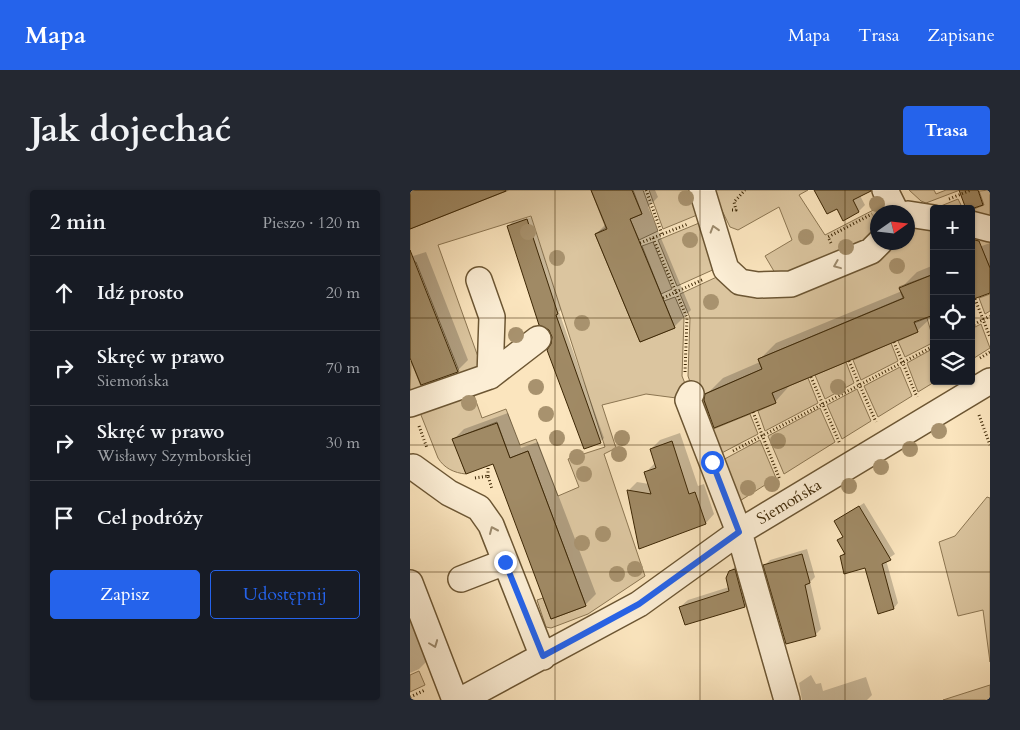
<!DOCTYPE html>
<html lang="pl">
<meta charset="utf-8">
<style>
:root{--surface:#171b24;--page:#242831;--text:#f1f3f6;--muted:#9ea1a6;--line:#363941;--accent:#2563eb}
body{margin:0;font-family:Cardo,serif;background:var(--page);color:var(--text)}
.controls{position:absolute;right:15px;top:15px;display:grid;overflow:hidden;border-radius:5px;box-shadow:0 1px 4px #0004}
.controls button{width:45px;height:45px;display:grid;place-items:center;padding:0;border:0;border-bottom:1px solid var(--line);background:var(--surface);color:var(--text);font:25px sans-serif}
.compass{position:absolute;left:460px;top:15px;width:45px;height:45px;border-radius:50%;background:var(--surface);box-shadow:0 1px 4px #0004;rotate:76deg}
.stop{position:absolute;width:15px;height:15px;margin:-11px;border:4px solid #2563eb;border-radius:50%;background:#fff}
.stop.end{background:#2563eb;border-color:#fff;box-shadow:0 1px 5px #0008}
.list{margin:0;padding:0;list-style:none}
h2{display:flex;justify-content:space-between;align-items:center;height:65px;margin:0;padding:0 20px;font-size:21px}
h2 small{font-size:16px;font-weight:400;color:var(--muted)}
.list li{display:grid;grid-template-columns:32px 1fr auto;gap:15px;align-items:center;box-sizing:border-box;height:75px;padding:0 20px;border-top:1px solid var(--line)}
.list b{display:block;font-size:19px;white-space:nowrap}
.list p{margin:0;font-size:16px;white-space:nowrap;color:var(--muted)}
.list em{font-size:16px;font-style:normal;color:var(--muted)}
.actions{display:flex;gap:10px;padding:15px 20px}
.actions a{flex:1;padding:11px 0;border:1px solid var(--accent);border-radius:5px;text-align:center;font-size:18px;color:var(--accent)}
.actions .main{background:var(--accent);color:#fff}
.icon{flex:none;width:28px;height:28px;fill:none;stroke:currentColor;stroke-width:2;stroke-linecap:round;stroke-linejoin:round}
.map{position:relative;flex:none;width:580px;height:510px;overflow:hidden;border-radius:5px}
header{display:flex;align-items:center;gap:30px;box-sizing:border-box;height:70px;padding:0 25px;background:var(--accent);color:#fff}
header strong{font-size:24px}
nav{display:flex;gap:28px;margin-inline-start:auto;font-size:18px}
.intro{display:flex;align-items:center;justify-content:space-between;box-sizing:border-box;height:120px;padding:0 30px}
h1{margin:0;font-size:35px}
.button{padding:12px 22px;border-radius:5px;background:var(--accent);color:#fff;font-size:18px;font-weight:700}
main{display:flex;gap:30px;padding:0 30px}
aside{flex:1;background:var(--surface);border-radius:5px;box-shadow:0 1px 4px #0004}
.map>svg:first-child{display:block}
.grass{fill:#dbc59f;stroke:#8c7652}
.shadow{fill:#0003}
.building{fill:#a08a65;stroke:#3d2705}
.lines{fill:none;stroke-linecap:round;stroke-linejoin:round}
.minor-casing{stroke:#6c5633;stroke-width:28}
.path{stroke:#3d2705;stroke-width:3;stroke-dasharray:1 2.5;stroke-linecap:butt}
.minor{stroke:#fceed5;stroke-width:25}
.tree{fill:#a8926e}
.oneway{stroke:#9c8a6d}
.route{stroke:#2563eb;stroke-width:6}
.grid{fill:none;stroke:#3d2705;stroke-width:1;stroke-opacity:0.55}
.labels{text-anchor:middle;dominant-baseline:central;stroke-width:5;stroke-linejoin:round;paint-order:stroke}
.street-label{font-size:16px;fill:#3d2705;stroke:#fceed5}
</style>
<header>
<strong>Mapa</strong>
<nav><a>Mapa</a><a>Trasa</a><a>Zapisane</a></nav>
</header>
<div class="intro"><h1>Jak dojechać</h1><a class="button">Trasa</a></div>
<main>
<aside>
<h2>2 min<small>Pieszo · 120 m</small></h2>
<ul class="list">
<li><svg class="icon" aria-label="ahead" viewBox="0 0 24 24"><path d="M12 20V5M6 11l6-6 6 6"/></svg><div><b>Idź prosto</b></div><em>20 m</em></li>
<li><svg class="icon" aria-label="right" viewBox="0 0 24 24"><path d="M7 20v-9h11M14 6l5 5-5 5"/></svg><div><b>Skręć w prawo</b><p>Siemońska</p></div><em>70 m</em></li>
<li><svg class="icon" aria-label="right" viewBox="0 0 24 24"><path d="M7 20v-9h11M14 6l5 5-5 5"/></svg><div><b>Skręć w prawo</b><p>Wisławy Szymborskiej</p></div><em>30 m</em></li>
<li><svg class="icon" aria-label="arrive" viewBox="0 0 24 24"><path d="M6 21V4h12l-3 4 3 4H6"/></svg><div><b>Cel podróży</b></div></li>
</ul>
<div class="actions"><a class="main">Zapisz</a><a>Udostępnij</a></div>
</aside>
<div class="map">
<svg width="580" height="510" viewBox="0 0 580 510">
<rect width="100%" height="100%" fill="#fbe5be"/>
<filter id="stains"><feTurbulence type="fractalNoise" baseFrequency=".004" numOctaves="4"/><feColorMatrix values="0 0 0 0 .2 0 0 0 0 .09 0 0 0 0 .02 0 0 0 .5 -.17"/></filter>
<radialGradient id="worn" r=".72"><stop offset=".6" stop-color="#630" stop-opacity="0"/><stop offset="1" stop-color="#630" stop-opacity=".3"/></radialGradient>
<path class="grass" d="M99,0h82l15,38 -11,6 45,108 35,-14 -11,-27 11,-4 9,21 -2,58 6,15 -4,8 -38,-5 -44,11 14,43 -12,6 41,122 -57,38 -37,14 -5,-1 -9,-27 6,-2 8,21 35,-13 -58,-155 -18,7 -13,-36 -44,17 13,35c-12,-1 -22,-6 -28,-16l-19,-48 53,-20 10,28 24,-9 14,36 16,-6 22,57 21,-9 -11,-28 37,-12 -74,-231 -93,29 44,123 -71,23 -1,-3 1,-27 10,25 38,-15 -43,-109 -6,1v-34z
M223,0h10l15,41 -19,9 -9,-21 12,-5z
M239,0h46l7,23 -39,16z
M302,0h96l-9,5 26,40 58,-30 3,7h-8l-1,24 -94,39 -8,-2 -10,-17 27,-16 -13,-33 -41,23 -8,-3z
M499,0h25l2,4 10,-4h14l-34,13 -5,-2z
M580,0v32l-19,-5v-7l13,-5 -5,-14z
M548,9l5,10 -27,-1z
M294,31l13,47 -40,18 -19,-46z
M508,33h16v51l-35,13 4,11 -145,61 4,10 -60,26 11,34 37,-15 8,20 -42,22 -28,-80 2,-58 -10,-24 41,-19 25,18 26,4 115,-46 10,-8 11,-1v-15z
M561,41l19,4v33l-6,-14 -13,5z
M243,52l19,47 -11,5 -19,-48z
M580,104v17l-5,3 -6,-16z
M517,128l7,24 -29,15 -7,-16 20,-9 -4,-9z
M571,134l9,24 -19,12v-31z
M481,153l7,18 -37,19 -8,-20z
M524,158v33h2l-18,11 -11,-29z
M436,172l8,21 -29,16 -10,-24z
M490,177l12,29 -34,21 -14,-31z
M398,188l10,25 -53,28 -7,-20 18,-8 -4,-10z
M447,199l14,32 -29,18 -15,-34z
M410,218l15,34 -51,32 -16,-38z
M350,250l16,38 -41,26 -16,-42z
M577,307l3,1v164l-7,-52 -25,6 -19,-74 16,-6z
M9,481l6,14 -15,7v-17z
M580,495v15h-47z"/>
<path class="shadow" d="M182,0h63l3,7 -10,10 43,103 -17,17 -34,13 -44,-106 10,-10z
M405,0h42l8,15 -6,6 -22,-4z
M121,27l30,93 -2,2 45,126 -4,4 -47,-98v-8l-44,-110 3,-4z
M580,53v49l-19,-42z
M16,62l42,108 -10,10 -37,13 -11,-28v-98z
M524,75v50l-17,16 -126,53 -16,18 -69,-7 17,-17 37,-16 -1,-2 17,-17 126,-52 -1,-3 16,-16z
M98,223l13,35 17,-6 58,152 -11,11 -91,-143 -40,-23 10,-10z
M270,243l18,53 6,-2 10,30 -8,9 -66,24 -12,-56 9,-9 12,2 -3,-12 9,-9 -4,-14 9,-9z
M454,313l31,51 -9,6 12,43 -4,5 -28,-42 -25,-10 4,-4 -6,-12 5,-5 -8,-14z
M397,359l8,28 -5,5 11,47 -6,6 -50,-70 5,-5z
M328,374l14,34 -7,8 -59,17 -6,-16 8,-7 41,-13 1,-16z
M0,419l19,50 -10,10 -9,4z
M401,485l5,9 5,-1 2,8 43,-14 6,18 -5,5h-65l-3,-17z"/>
<path class="building" d="M0,0h96v1l-96,38z
M181,0h41l10,24 -12,5 45,109 -35,14 -45,-108 12,-5z
M404,0h57v1l-18,9 6,12 -16,9 -6,-12 -10,5z
M549,0h19l5,15 -12,4h-5z
M117,29l31,95 -2,1 45,128 -17,6 -37,-99 4,-6 1,-7 -3,-7 -10,-5 -32,-99z
M561,49l8,2 11,27v25l-19,7z
M0,60l48,122 -37,13 -11,-27z
M524,84v41l-20,7 4,10 -146,61 4,10 -62,25 -10,-28 1,-6 57,-25 -4,-10 146,-61 -5,-10z
M87,233l13,35 18,-7 58,155 -35,13 -58,-155 -27,10 -14,-35z
M262,251l17,53 6,-2 11,32 -67,25 -12,-59 24,4 -7,-22 12,-4 -6,-19z
M449,316l32,54 -9,4 12,45 -16,5 -13,-46 -21,6 -4,-18 5,-2 -8,-14 6,-3 -9,-16z
M392,364l8,29 -5,2 11,51 -30,8 -23,-79z
M325,379l10,38 -60,18 -6,-18 50,-16 -3,-13 3,-7z"/>
<g class="lines">
<defs>
<path id="minor" d="M292,0l24,79 14,13 18,3 33,-1 80,-33 9,-9
M475,0l11,22
M498,24l26,4
M561,34l19,5
M69,90l13,37 -2,59
M281,204l-3,6 51,132 48,168
M0,214l80,-28 48,-37
M3,277l36,26 30,15 12,17 52,132
M51,389l44,-17
M0,393l45,117
M51,510l178,-96 100,-72 251,-151"/>
</defs>
<use href="#minor" class="minor-casing"/>
<path class="path" d="M236,0l16,44
M539,9l22,-9
M322,20h4l-2,-8 11,-12
M243,48l34,80 -2,54
M230,53l48,-19
M421,53l-3,-6 44,-23
M253,108l41,-19
M565,109l15,38
M520,126l4,11
M561,136l19,-10
M484,152l23,55
M570,168l10,-6
M439,171l27,61
M401,187l29,67
M343,222l27,68
M569,225l11,30
M9,236l8,22
M323,261l201,-105
M78,286v-10
M65,288l13,-2 4,13
M0,507l15,-7"/>
<use href="#minor" class="minor"/>
</g>
<g class="tree">
<circle cx="276" cy="8" r="8"/>
<circle cx="467" cy="14" r="8"/>
<circle cx="118" cy="42" r="8"/>
<circle cx="396" cy="47" r="8"/>
<circle cx="280" cy="50" r="8"/>
<circle cx="436" cy="57" r="8"/>
<circle cx="147" cy="68" r="8"/>
<circle cx="487" cy="76" r="8"/>
<circle cx="301" cy="112" r="8"/>
<circle cx="172" cy="133" r="8"/>
<circle cx="106" cy="145" r="8"/>
<circle cx="126" cy="197" r="8"/>
<circle cx="428" cy="197" r="8"/>
<circle cx="59" cy="213" r="8"/>
<circle cx="136" cy="224" r="8"/>
<circle cx="529" cy="241" r="8"/>
<circle cx="147" cy="248" r="8"/>
<circle cx="212" cy="248" r="8"/>
<circle cx="368" cy="251" r="8"/>
<circle cx="500" cy="259" r="8"/>
<circle cx="209" cy="264" r="8"/>
<circle cx="167" cy="267" r="8"/>
<circle cx="471" cy="277" r="8"/>
<circle cx="174" cy="284" r="8"/>
<circle cx="362" cy="294" r="8"/>
<circle cx="439" cy="296" r="8"/>
<circle cx="338" cy="298" r="8"/>
<circle cx="193" cy="344" r="8"/>
<circle cx="172" cy="353" r="8"/>
<circle cx="225" cy="379" r="8"/>
<circle cx="207" cy="384" r="8"/>
</g>
<defs><path id="oneway-chevron" d="M-2-3.5L2.5 0L-2 3.5" fill="none" stroke-width="1.6" stroke-linecap="round" stroke-linejoin="round" transform="scale(1.25)"/></defs>
<g class="oneway">
<use href="#oneway-chevron" transform="translate(304 39) rotate(-107)"/>
<use href="#oneway-chevron" transform="translate(427 75) rotate(158)"/>
<use href="#oneway-chevron" transform="translate(83 340) rotate(-114)"/>
<use href="#oneway-chevron" transform="translate(24 454) rotate(69)"/>
</g>
<g class="lines">
<path class="route" d="M95,372l38,94 96,-52 100,-72 -27,-70"/>
</g>
<path class="grid" d="M145,0v510M290,0v510M435,0v510M0,128h524M561,128h19M0,255h580M0,382h580"/>
<g class="labels">
<g class="street-label">
<text transform="translate(379 312) rotate(-31)">Siemońska</text>
</g>
</g>
<rect width="100%" height="100%" filter="url(#stains)"/>
<rect width="100%" height="100%" fill="url(#worn)"/>
</svg>
<div class="controls">
<button>+</button>
<button>−</button>
<button><svg class="icon" aria-label="locate" viewBox="0 0 24 24"><circle cx="12" cy="12" r="6"/><path d="M12 2v4M12 18v4M2 12h4M18 12h4"/></svg></button>
<button><svg class="icon" aria-label="layers" viewBox="0 0 24 24"><path d="M12 4l9 5-9 5-9-5zM3 14l9 5 9-5"/></svg></button>
</div>
<svg class="compass" viewBox="-18 -18 36 36"><path d="M0-13l5 13h-10z" fill="#e53935"/><path d="M0 13l5-13h-10z" fill="#9ea1a6"/></svg>
<div class="stop" style="left:302px;top:272px"></div>
<div class="stop end" style="left:95px;top:372px"></div>
</div>
</main>
